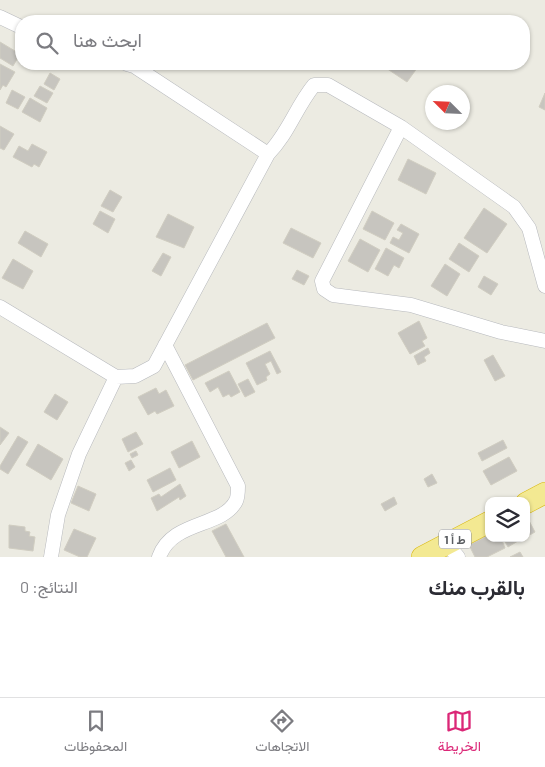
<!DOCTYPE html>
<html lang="ar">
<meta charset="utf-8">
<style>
:root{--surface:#fff;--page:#f7f7f7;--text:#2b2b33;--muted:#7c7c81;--line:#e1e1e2;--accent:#db2777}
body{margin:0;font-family:Barlow,Vazirmatn,sans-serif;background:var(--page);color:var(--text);direction:rtl}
.controls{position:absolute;right:15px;bottom:15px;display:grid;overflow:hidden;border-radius:10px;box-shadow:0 1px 4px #0004}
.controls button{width:45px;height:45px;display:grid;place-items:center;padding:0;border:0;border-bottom:1px solid var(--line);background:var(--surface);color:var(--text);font:25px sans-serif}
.compass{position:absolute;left:425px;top:85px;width:45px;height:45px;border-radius:50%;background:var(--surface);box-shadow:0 1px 4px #0004;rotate:294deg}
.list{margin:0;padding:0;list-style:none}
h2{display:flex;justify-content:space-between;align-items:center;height:65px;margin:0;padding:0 20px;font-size:21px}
h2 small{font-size:16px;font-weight:400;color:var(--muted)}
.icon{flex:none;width:28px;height:28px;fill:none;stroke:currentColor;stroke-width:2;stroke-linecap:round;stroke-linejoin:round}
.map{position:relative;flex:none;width:545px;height:557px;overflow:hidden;direction:ltr}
.search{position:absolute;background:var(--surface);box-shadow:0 1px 4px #0004;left:15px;right:15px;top:15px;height:55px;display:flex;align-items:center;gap:12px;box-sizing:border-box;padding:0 18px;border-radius:20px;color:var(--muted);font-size:19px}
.sheet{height:140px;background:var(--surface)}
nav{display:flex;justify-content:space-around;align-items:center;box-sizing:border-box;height:70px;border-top:1px solid var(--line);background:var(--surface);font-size:14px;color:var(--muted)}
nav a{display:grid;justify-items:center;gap:2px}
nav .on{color:var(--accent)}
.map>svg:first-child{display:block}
.building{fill:#c7c5bf;stroke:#d0cdc1}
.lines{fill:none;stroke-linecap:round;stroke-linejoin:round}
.minor-casing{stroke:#b7b9bd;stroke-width:15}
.highway-casing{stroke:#dab914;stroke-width:22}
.minor{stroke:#fff;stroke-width:14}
.highway{stroke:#f3e992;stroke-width:21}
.labels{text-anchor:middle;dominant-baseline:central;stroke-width:4;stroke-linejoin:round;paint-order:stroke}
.shield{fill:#fff;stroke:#8c8e90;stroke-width:1}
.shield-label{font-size:12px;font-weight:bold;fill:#5a5d61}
</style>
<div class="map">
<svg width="545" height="557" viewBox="0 0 545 557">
<rect width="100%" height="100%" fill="#ecebe2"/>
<path class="building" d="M344,16l9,5h-12z
M0,42l20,12 -7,12 -13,-8z
M0,64l15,8 -9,15 -3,-2 -3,5z
M380,64h40l-13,18z
M50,73l10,6 -6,11 -10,-6z
M40,86l13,7 -6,10 -13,-7z
M12,90l13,7 -7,12 -12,-6z
M545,93v17l-6,-3z
M30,98l17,10 -7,14 -18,-10z
M0,126l14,8 -10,16 -4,-2z
M32,144l15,8 -8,15 -5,-3 -2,3 -19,-10 6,-11 9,5z
M408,159l28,14 -10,21 -28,-14z
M110,190l12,7 -9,15 -12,-6z
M484,208l23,16 -20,29 -23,-15z
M100,211l15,8 -7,14 -15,-9z
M372,211l22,12 -9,17 -22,-11z
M168,214l26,13 -10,21 -28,-11z
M401,224l18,10 -10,19 -19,-10 3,-6 6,3 4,-7 -6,-3z
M291,228l30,15 -8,15 -30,-15z
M25,231l23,13 -7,13 -23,-14z
M360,239l20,11 -12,22 -20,-11z
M459,243l20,13 -10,16 -20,-13z
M386,248l18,10 -5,10 -5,-3 -6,11 -13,-7z
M163,253l8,4 -10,19 -9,-5z
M13,259l20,12 -10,18 -21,-11z
M445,264l15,10 -13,22 -16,-10z
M297,270l12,6 -5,9 -12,-6z
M484,276l14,8 -7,11 -13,-8z
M419,321l8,17 -5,3 3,5 -15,8 -12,-21z
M267,323l8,15 -82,42 -8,-15z
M428,348l2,5 -6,4 2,4 -8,4 -4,-9z
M270,351l11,21 -4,2 -6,-13 -6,3 5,10 -4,3 1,3 -10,5 -11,-22z
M493,355l12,21 -10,5 -11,-21z
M229,371l11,21 -9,5 -2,-3 -6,3 -5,-10 -8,5 -5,-9z
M248,379l7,13 -10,5 -7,-13z
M156,388l3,6 7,-4 8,16 -17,8 -2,-3 -7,4 -10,-18z
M55,394l13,8 -11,18 -13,-8z
M0,427l9,6 -9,12z
M136,432l7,12 -15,8 -6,-13z
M18,436l10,6 -20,32 -8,-5v-3z
M503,440l4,8 -25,13 -4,-8z
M192,441l8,16 -21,11 -8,-16z
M38,444l25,15 -12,21 -25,-15z
M136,451l2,4 -6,3 -2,-4z
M509,457l8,14 -26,14 -8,-14z
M131,460l4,7 -6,4 -4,-8z
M170,468l6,12 -23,12 -6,-12z
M432,474l5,9 -9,4 -4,-8z
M180,484l6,12 -6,4 -1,-3 -22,14 -6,-13 8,-4 2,3z
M78,486l18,8 -7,17 -18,-8z
M394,497l3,7 -12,7 -4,-7z
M526,515l9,17 -9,5z
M226,524l18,33h-18l-14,-26z
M9,525l16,2v4l5,1 -1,4 6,1 -2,14 -24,-3z
M74,529l22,9 -9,19h-7l-16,-7z
M489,535v3h12l4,10 -18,9h-12l-6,-12z
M503,538h20l-15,9z
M520,552l3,5h-13z"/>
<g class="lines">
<defs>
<path id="minor" d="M0,17l21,10
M127,64l7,2 134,88
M401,127l-79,154 2,8 9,6 78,10 90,27 44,9
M0,307l116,70
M447,544l11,13
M51,557l7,-42 21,-61 37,-77 19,-1 19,-10 114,-212c20,-20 28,-47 46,-69h14l73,42 113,80 15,21 16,58
M159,557c13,-37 63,-29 77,-56 2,-4 2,-11 2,-15l-73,-141"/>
<path id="highway" d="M526,503l19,-10
M422,557l67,-35"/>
</defs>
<use href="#minor" class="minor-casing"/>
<use href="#highway" class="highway-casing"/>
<use href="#minor" class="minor"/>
<use href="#highway" class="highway"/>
</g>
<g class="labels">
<rect class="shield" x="439" y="529.5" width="32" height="19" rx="4"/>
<g class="shield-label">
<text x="455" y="539">ط أ 1</text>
</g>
</g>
</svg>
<div class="controls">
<button><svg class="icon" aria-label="layers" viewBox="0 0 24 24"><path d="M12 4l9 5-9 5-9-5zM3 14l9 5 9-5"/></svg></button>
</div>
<svg class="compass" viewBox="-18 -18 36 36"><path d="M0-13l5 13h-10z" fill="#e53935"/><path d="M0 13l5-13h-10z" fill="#7c7c81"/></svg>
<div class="search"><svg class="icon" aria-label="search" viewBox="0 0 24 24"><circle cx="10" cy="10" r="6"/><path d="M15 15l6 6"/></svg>ابحث هنا</div>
</div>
<section class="sheet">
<h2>بالقرب منك<small>النتائج: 0</small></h2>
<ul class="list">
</ul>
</section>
<nav>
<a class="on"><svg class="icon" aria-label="map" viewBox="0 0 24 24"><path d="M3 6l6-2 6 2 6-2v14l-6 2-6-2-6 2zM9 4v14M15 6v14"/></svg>الخريطة</a>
<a><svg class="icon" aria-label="directions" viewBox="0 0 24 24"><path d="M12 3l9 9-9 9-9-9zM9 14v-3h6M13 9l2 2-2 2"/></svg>الاتجاهات</a>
<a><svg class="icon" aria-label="saved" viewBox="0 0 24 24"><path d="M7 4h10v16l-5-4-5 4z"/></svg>المحفوظات</a>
</nav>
